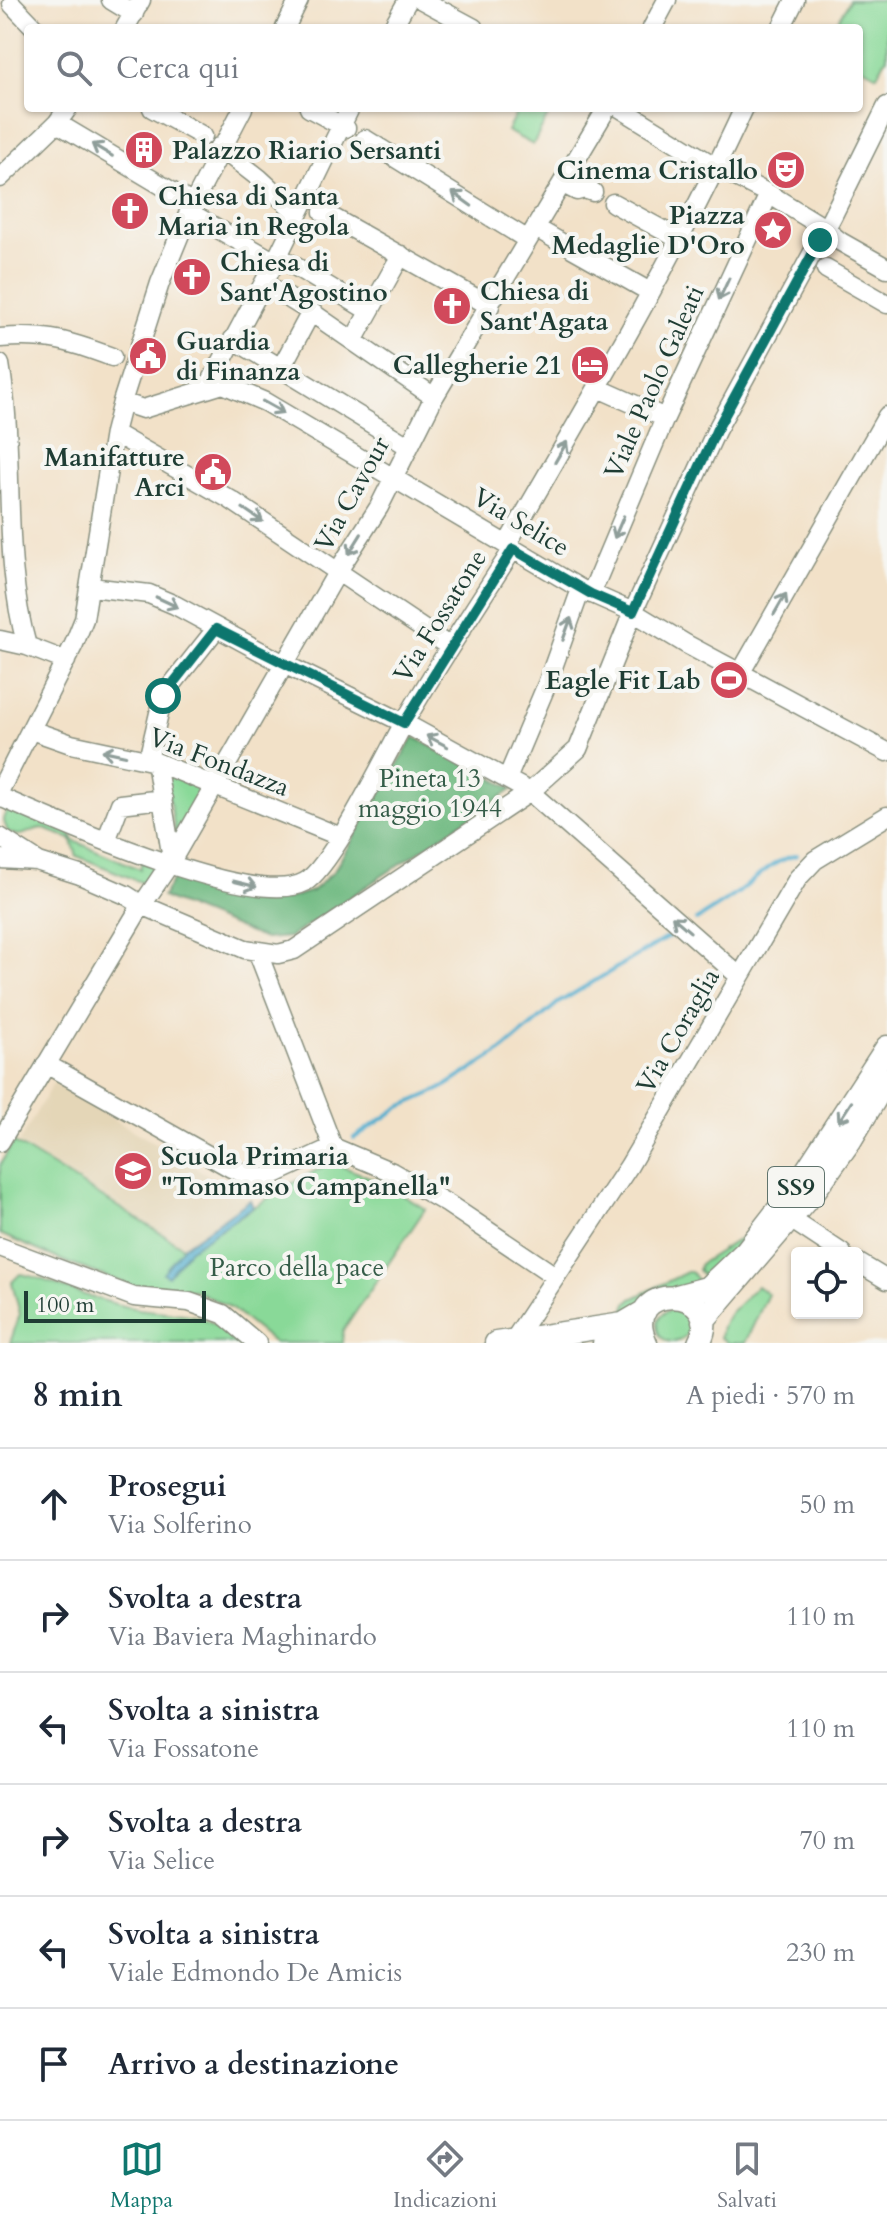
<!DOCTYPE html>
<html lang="it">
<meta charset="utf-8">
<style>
:root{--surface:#fff;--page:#f2f2f3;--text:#1f2937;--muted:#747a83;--line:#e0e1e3;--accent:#0f766e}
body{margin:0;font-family:Cardo,serif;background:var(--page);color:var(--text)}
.controls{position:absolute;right:24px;bottom:24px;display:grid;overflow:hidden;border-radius:8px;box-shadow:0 2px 6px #0004}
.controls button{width:72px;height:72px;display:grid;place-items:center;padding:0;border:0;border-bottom:2px solid var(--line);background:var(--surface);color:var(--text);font:40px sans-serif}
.scale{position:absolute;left:24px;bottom:20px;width:182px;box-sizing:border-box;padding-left:8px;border:4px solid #1f3d34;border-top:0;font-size:22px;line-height:28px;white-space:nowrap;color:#1f3d34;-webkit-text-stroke:6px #f6f6f2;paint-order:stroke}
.stop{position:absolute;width:24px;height:24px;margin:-18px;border:6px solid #0f766e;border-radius:50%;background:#fff}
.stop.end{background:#0f766e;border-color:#fff;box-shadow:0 2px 8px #0008}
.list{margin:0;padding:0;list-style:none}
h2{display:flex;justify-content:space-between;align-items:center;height:104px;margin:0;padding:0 32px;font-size:34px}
h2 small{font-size:26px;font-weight:400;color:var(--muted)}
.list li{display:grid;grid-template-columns:52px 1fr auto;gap:24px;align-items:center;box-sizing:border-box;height:112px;padding:0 32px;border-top:2px solid var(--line)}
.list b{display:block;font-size:30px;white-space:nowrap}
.list p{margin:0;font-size:26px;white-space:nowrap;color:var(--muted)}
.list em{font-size:26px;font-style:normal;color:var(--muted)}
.icon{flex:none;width:44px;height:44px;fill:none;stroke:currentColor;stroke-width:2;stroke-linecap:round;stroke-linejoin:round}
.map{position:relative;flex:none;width:887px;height:1343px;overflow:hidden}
.search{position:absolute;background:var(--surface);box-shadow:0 2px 6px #0004;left:24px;right:24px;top:24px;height:88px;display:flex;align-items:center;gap:20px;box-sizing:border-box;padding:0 28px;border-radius:8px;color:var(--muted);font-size:30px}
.sheet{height:776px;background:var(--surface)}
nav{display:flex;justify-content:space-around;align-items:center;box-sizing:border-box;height:112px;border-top:2px solid var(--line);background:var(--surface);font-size:22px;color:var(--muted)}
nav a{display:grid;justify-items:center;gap:4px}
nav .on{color:var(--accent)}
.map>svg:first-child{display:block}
.built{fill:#e4d6b7}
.green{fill:#89d998;stroke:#548b66;stroke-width:2}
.forest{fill:#6eb980;stroke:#467b5a;stroke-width:2}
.water{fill:#51aecf;stroke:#387682;stroke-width:2}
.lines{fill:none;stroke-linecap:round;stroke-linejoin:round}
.stream{stroke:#51aecf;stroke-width:4}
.minor-casing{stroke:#888f7e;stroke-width:21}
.major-casing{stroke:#888f7e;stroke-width:25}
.minor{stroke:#fff;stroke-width:18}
.major{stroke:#fff;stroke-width:22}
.oneway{stroke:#8f9e9a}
.route{stroke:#0f766e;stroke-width:10}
.labels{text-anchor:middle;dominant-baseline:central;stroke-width:8;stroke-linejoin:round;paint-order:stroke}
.shield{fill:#f6f6f2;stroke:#60746d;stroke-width:2}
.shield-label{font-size:24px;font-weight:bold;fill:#1f3d34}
.poi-label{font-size:26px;font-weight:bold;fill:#1f3d34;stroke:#f6f6f2;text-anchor:start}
.street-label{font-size:26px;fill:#1f3d34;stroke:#f6f6f2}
.park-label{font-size:26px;fill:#345c48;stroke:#f6f6f2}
</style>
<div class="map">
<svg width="887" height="1343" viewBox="0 0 887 1343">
<rect width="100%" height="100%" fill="#f6f6f2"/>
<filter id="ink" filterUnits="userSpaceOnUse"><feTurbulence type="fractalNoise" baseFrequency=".0125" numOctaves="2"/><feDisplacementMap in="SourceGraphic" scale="16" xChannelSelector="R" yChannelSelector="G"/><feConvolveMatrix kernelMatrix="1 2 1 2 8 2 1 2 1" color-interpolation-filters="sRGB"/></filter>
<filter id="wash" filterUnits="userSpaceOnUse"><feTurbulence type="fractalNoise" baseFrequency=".006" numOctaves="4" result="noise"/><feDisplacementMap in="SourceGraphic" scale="32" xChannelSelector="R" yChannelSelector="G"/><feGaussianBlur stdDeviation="1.8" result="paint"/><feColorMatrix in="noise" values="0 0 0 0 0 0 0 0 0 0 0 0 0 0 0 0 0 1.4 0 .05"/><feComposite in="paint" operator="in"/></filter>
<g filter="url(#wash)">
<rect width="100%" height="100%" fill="#f2e1c8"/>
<path class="built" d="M53,1083l197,117 -66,46 -165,-103z"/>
<path class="green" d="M849,0h38v57l-10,18 -18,-10v-37h-25z
M519,108h33l-19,37 -26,-14z
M165,773l37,16 -26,48z
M8,807l63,26 3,8 66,28 2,-8 12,5 -11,17 -66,-27 -6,-17 -29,-11c-14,2 -20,12 -34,4l-5,-13z
M13,1142l175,108 94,-61 49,-27 51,20 43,27 -82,122 -1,12h-68l-46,-37 -34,-16 -64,-5 -62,-22 -68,-29v-69z
M751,1231l-45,50 -8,-11 2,-6z
M687,1272h4l9,12 -74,33 -1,-9 3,-7z
M20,1274c23,3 43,15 65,21 16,5 32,10 48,13 51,9 64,-2 109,35h-232l10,-29 -8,-32z
M757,1286l11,8 -23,49h-17l-8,-6 2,-11 8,-13z
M657 1326a16 16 0 1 1 32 0a16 16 0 1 1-32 0Z"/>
<path class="forest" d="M414,737l99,52 -223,148 -25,2 -103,-42 13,-21 86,23 28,-1 23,-7 21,-19z"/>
<path class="water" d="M250,1200l3,7 -64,43 -21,26 -5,-3 21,-27z"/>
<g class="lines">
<path class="stream" d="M696,920c14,-9 29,-18 43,-28 21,-16 30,-30 58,-37
M354,1138l46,-31 41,-18 63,-40 54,-46 115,-69"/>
</g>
</g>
<g filter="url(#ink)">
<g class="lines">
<defs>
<path id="minor" d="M111,0l23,14
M422,0l52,28
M12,4l23,24
M125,28l16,-28
M285,28l14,-28
M392,28l16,-28
M652,28l15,-28
M781,28l14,-28
M152,108l51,28
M309,108l37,20
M620,108l96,59 53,27 49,30 23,18 46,26
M57,123l136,81
M365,139l163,101
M219,147l40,31 39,36
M0,178l57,-55 11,-15
M563,184l14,7 7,-2 9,3
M613,203l66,36
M189,212l86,50
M323,212l167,94
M536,228l24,14
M572,248l78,44
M278,256l91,55
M826,269l61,35
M264,283l47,29 123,85
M0,338c47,-4 69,3 112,19
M233,339l175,107
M353,341l48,-86
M0,364c16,93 1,191 27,282l39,15
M281,368l30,-56
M598,388l67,30
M207,389l68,-127 75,-154
M122,402l21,7 80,-25 42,18 316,187 52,23 53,32 201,108
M114,433l117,67 219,147
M507,544c83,-143 168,-286 237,-436
M91,587l58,7 26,11 109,59 120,59 126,69 209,184
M591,594l74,-176 104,-224
M0,640l27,6
M741,672l146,-256
M31,730l40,14 85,18 185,75
M148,760l15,-64 53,-67
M156,762l16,97
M507,779l40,-95 34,-95
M0,790l74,-146 10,-25 30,-186 8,-31 38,-119 29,-71 54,-104
M0,797c55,24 254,113 305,85 26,-14 81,-127 99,-159 34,-59 72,-117 109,-174
M0,837l39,25 41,13 46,20 16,10 103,44 33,5 16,-4 236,-158 48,-43 55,-137 83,-181 116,-214 55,-111
M106,841l14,-37 43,-5
M0,859l37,2
M258,953l75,194
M46,1064l185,104 19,8 16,2 67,-31
M0,1142l138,-231 31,-46 169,-294 41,-64 55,-110 173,-289
M333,1147l59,25 56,32 107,72
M792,1220l50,33
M0,1247l134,50 55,5 34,12 34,29
M857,1262l30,18
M514,1340l115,-174 169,-288 17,-18 72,-44"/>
<path id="major" d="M677,1296l30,-8 39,-37 49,-63 92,-141
M703,1321l112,-131 35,-49 37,-62
M496,1343l127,-19 22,-13
M604,1343l31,-2 11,2
M646,1343c-29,-63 83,-59 53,0"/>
</defs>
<use href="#minor" class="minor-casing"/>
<use href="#major" class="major-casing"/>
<use href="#minor" class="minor"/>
<use href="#major" class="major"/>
</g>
<defs><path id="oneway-shaft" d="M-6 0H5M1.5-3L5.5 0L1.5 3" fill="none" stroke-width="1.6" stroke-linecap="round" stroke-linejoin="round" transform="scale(2)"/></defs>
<g class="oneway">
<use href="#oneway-shaft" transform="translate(102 150) rotate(-149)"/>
<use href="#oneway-shaft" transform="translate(462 199) rotate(-144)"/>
<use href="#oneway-shaft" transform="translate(724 289) rotate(115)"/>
<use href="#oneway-shaft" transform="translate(273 407) rotate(29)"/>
<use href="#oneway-shaft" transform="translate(561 452) rotate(-60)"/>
<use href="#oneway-shaft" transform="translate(253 515) rotate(34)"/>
<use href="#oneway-shaft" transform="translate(619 527) rotate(113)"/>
<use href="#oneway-shaft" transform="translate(355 544) rotate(122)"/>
<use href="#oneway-shaft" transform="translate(167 602) rotate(25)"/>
<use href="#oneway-shaft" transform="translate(780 604) rotate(-60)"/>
<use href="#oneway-shaft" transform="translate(567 629) rotate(-70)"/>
<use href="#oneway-shaft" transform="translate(437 741) rotate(-152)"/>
<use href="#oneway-shaft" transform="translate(114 753) rotate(-168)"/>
<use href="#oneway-shaft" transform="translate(245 884) rotate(14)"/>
<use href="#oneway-shaft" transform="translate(681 924) rotate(-139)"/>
<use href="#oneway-shaft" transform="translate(845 1112) rotate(123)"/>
</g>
</g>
<g class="lines" filter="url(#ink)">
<path class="route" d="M163,696l53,-67 188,94 109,-174 78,45 42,18 83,-181 104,-191"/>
</g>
<defs>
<symbol id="building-disc" viewBox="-11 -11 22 22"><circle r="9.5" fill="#d1495b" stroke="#f6f6f2"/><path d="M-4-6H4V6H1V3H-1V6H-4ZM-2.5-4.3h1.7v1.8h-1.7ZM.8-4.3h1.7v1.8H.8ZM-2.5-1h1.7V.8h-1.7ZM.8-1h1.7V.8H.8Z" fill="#fff"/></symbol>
<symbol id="theatre-disc" viewBox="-11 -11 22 22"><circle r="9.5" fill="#d1495b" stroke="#f6f6f2"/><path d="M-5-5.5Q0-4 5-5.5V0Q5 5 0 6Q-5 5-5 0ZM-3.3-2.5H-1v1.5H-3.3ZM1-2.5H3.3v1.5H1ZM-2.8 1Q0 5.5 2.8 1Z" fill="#fff"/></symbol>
<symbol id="church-disc" viewBox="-11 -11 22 22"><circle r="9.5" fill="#d1495b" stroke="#f6f6f2"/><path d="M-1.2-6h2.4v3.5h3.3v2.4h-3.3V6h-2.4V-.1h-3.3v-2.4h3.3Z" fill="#fff"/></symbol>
<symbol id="sight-disc" viewBox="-11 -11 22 22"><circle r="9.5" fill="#d1495b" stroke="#f6f6f2"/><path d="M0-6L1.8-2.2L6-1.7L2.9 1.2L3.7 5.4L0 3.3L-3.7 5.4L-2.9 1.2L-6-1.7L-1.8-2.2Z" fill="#fff"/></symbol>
<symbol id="civic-disc" viewBox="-11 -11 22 22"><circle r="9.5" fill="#d1495b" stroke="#f6f6f2"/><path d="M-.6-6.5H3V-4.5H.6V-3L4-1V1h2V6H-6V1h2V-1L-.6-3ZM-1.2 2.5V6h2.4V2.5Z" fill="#fff"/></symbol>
<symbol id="hotel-disc" viewBox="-11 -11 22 22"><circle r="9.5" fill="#d1495b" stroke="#f6f6f2"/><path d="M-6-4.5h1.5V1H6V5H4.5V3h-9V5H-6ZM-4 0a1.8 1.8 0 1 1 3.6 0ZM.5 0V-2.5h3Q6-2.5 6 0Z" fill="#fff"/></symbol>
<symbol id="stadium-disc" viewBox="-11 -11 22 22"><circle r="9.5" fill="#d1495b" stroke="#f6f6f2"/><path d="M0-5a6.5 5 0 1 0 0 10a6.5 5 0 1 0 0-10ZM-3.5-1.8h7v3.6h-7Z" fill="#fff"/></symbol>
<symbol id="school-disc" viewBox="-11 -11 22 22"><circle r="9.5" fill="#d1495b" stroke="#f6f6f2"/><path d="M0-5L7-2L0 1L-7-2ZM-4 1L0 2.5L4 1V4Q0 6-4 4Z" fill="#fff"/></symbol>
</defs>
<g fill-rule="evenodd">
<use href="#building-disc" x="122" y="128" width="44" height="44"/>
<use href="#theatre-disc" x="764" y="148" width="44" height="44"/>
<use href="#church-disc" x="108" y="189" width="44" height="44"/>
<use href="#sight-disc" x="751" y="208" width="44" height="44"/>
<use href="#church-disc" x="170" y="255" width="44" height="44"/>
<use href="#church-disc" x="430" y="284" width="44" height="44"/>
<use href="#civic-disc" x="126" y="334" width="44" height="44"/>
<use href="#hotel-disc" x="568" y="343" width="44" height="44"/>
<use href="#civic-disc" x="191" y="450" width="44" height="44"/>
<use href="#stadium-disc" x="707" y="658" width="44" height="44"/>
<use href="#school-disc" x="111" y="1149" width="44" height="44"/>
</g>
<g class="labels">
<rect class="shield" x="768" y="1167" width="56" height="40" rx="6"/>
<g class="shield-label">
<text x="796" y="1187">SS9</text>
</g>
<g class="poi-label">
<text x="172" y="150">Palazzo Riario Sersanti</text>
<text x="758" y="170" text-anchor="end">Cinema Cristallo</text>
<text x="158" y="196">Chiesa di Santa<tspan x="158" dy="30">Maria in Regola</tspan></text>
<text x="745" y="215" text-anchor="end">Piazza<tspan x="745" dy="30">Medaglie D'Oro</tspan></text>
<text x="220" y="262">Chiesa di<tspan x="220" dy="30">Sant'Agostino</tspan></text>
<text x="480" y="291">Chiesa di<tspan x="480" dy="30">Sant'Agata</tspan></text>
<text x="176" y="341">Guardia<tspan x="176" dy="30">di Finanza</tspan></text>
<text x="562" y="365" text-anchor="end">Callegherie 21</text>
<text x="185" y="457" text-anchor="end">Manifatture<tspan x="185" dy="30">Arci</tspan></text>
<text x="701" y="680" text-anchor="end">Eagle Fit Lab</text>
<text x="161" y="1156">Scuola Primaria<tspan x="161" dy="30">"Tommaso Campanella"</tspan></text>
</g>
<g class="street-label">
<text transform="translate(654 382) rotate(-66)">Viale Paolo Galeati</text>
<text transform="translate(352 494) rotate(-61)">Via Cavour</text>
<text transform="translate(521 522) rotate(31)">Via Selice</text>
<text transform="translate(440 616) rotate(-58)">Via Fossatone</text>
<text transform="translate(219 762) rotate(21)">Via Fondazza</text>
<text transform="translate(678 1031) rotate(-60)">Via Coraglia</text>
</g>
<g class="park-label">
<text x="430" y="778">Pineta 13<tspan x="430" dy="30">maggio 1944</tspan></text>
<text x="297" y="1267">Parco della pace</text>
</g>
</g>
</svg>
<div class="controls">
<button><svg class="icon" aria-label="locate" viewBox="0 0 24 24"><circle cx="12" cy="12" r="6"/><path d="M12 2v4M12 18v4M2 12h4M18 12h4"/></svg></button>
</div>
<div class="scale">100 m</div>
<div class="stop" style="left:163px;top:696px"></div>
<div class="stop end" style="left:820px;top:240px"></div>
<div class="search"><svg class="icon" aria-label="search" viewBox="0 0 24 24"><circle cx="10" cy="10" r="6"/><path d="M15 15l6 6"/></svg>Cerca qui</div>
</div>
<section class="sheet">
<h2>8 min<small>A piedi · 570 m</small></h2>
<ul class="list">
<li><svg class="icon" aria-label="ahead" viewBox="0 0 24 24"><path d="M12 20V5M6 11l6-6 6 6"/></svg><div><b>Prosegui</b><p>Via Solferino</p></div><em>50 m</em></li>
<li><svg class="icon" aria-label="right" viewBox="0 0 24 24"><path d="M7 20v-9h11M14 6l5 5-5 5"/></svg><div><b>Svolta a destra</b><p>Via Baviera Maghinardo</p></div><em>110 m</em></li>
<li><svg class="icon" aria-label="left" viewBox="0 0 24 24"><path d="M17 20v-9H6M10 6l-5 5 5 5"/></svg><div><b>Svolta a sinistra</b><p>Via Fossatone</p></div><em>110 m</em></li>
<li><svg class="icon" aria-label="right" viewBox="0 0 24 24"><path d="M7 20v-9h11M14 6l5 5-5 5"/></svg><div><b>Svolta a destra</b><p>Via Selice</p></div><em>70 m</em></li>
<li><svg class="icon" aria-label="left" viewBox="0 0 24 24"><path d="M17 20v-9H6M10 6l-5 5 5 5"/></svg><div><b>Svolta a sinistra</b><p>Viale Edmondo De Amicis</p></div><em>230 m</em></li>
<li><svg class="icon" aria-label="arrive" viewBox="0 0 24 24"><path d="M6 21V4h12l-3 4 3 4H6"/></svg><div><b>Arrivo a destinazione</b></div></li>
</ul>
</section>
<nav>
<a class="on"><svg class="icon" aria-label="map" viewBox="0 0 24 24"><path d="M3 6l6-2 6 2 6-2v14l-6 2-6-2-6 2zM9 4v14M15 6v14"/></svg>Mappa</a>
<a><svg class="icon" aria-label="directions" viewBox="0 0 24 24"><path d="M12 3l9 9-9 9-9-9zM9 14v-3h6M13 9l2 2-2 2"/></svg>Indicazioni</a>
<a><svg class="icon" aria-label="saved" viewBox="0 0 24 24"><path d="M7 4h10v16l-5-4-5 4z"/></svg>Salvati</a>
</nav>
